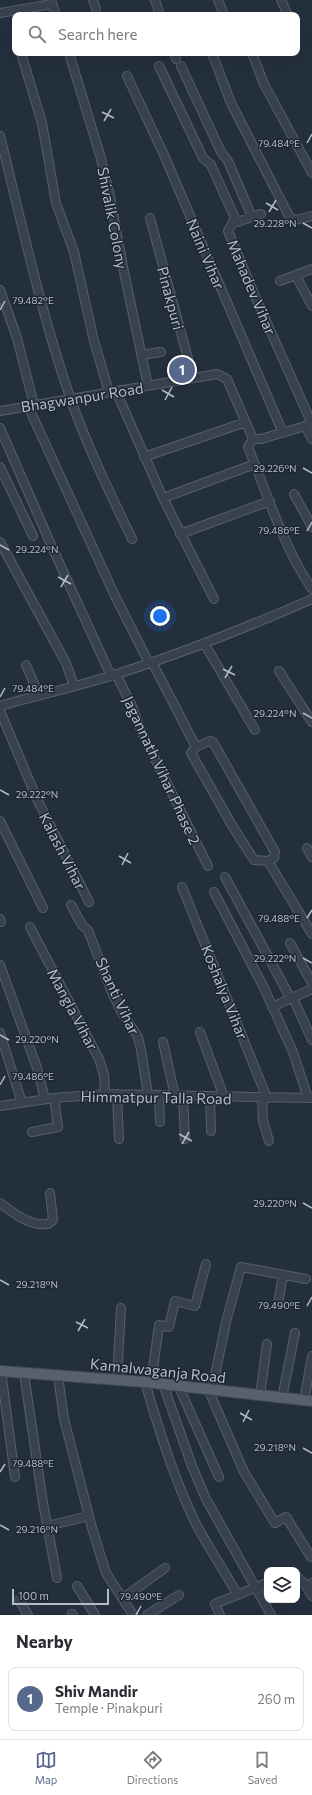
<!DOCTYPE html>
<meta charset="utf-8">
<style>
:root{--surface:#fff;--page:#f7f7f7;--text:#2b2b33;--muted:#7c7c81;--line:#e1e1e2;--accent:#56698c}
body{margin:0;font-family:Commissioner,sans-serif;background:var(--page);color:var(--text)}
.controls{position:absolute;right:12px;bottom:12px;display:grid;overflow:hidden;border-radius:8px;box-shadow:0 4px 16px #0002}
.controls button{width:36px;height:36px;display:grid;place-items:center;padding:0;border:0;border-bottom:1px solid var(--line);background:var(--surface);color:var(--text);font:20px sans-serif}
.scale{position:absolute;left:12px;bottom:10px;width:97px;box-sizing:border-box;padding-left:4px;border:2px solid #b4bcc9;border-top:0;font-size:11px;line-height:14px;white-space:nowrap;color:#b4bcc9;-webkit-text-stroke:3px #1d2633;paint-order:stroke}
.you{position:absolute;left:160px;top:616px;width:14px;height:14px;margin:-10px;border:3px solid #fff;border-radius:50%;background:#1a73e8;box-shadow:0 0 0 6px #1a73e833}
.badge{display:grid;place-items:center;width:26px;height:26px;border-radius:50%;background:var(--accent);color:#fff;font-size:13px;font-weight:700}
.pin{position:absolute;translate:-50% -50%;border:2px solid #fff;box-shadow:0 1px 4px #0006}
.list{margin:0;padding:0;list-style:none}
h2{display:flex;justify-content:space-between;align-items:center;height:52px;margin:0;padding:0 16px;font-size:17px}
h2 small{font-size:13px;font-weight:400;color:var(--muted)}
.list li{display:grid;grid-template-columns:26px 1fr auto;gap:12px;align-items:center;box-sizing:border-box;height:64px;margin:0 8px 8px;padding:0 8px;border:1px solid var(--line);border-radius:8px}
.list b{display:block;font-size:15px;white-space:nowrap}
.list p{margin:0;font-size:13px;white-space:nowrap;color:var(--muted)}
.list em{font-size:13px;font-style:normal;color:var(--muted)}
.icon{flex:none;width:22px;height:22px;fill:none;stroke:currentColor;stroke-width:2;stroke-linecap:round;stroke-linejoin:round}
.map{position:relative;flex:none;width:312px;height:1615px;overflow:hidden}
.search{position:absolute;background:var(--surface);box-shadow:0 4px 16px #0002;left:12px;right:12px;top:12px;height:44px;display:flex;align-items:center;gap:10px;box-sizing:border-box;padding:0 14px;border-radius:8px;color:var(--muted);font-size:15px}
.sheet{height:124px;background:var(--surface)}
nav{display:flex;justify-content:space-around;align-items:center;box-sizing:border-box;height:56px;border-top:1px solid var(--line);background:var(--surface);font-size:11px;color:var(--muted)}
nav a{display:grid;justify-items:center;gap:2px}
nav .on{color:var(--accent)}
.map>svg:first-child{display:block}
.lines{fill:none;stroke-linecap:round;stroke-linejoin:round}
.minor-casing{stroke:#565f6c;stroke-width:10}
.major-casing{stroke:#414a57;stroke-width:12}
.minor{stroke:#38414e;stroke-width:8}
.major{stroke:#56606e;stroke-width:10}
.ticks{fill:none;stroke:#b4bcc9;stroke-width:1.5}
.labels{text-anchor:middle;dominant-baseline:central;stroke-width:3;stroke-linejoin:round;paint-order:stroke}
.street-label{font-size:15px;fill:#b4bcc9;stroke:#1d2633}
.ticks-label{font-size:10px;text-anchor:middle;fill:#b4bcc9;stroke:#1d2633;stroke-width:3;stroke-linejoin:round;paint-order:stroke}
</style>
<div class="map">
<svg width="312" height="1615" viewBox="0 0 312 1615">
<rect width="100%" height="100%" fill="#242f3e"/>
<g class="lines">
<defs>
<path id="minor" d="M51,0l5,15
M93,0l3,9
M155,0l5,15
M218,0l6,15
M281,0l7,15
M0,13l52,-9
M21,53l21,70 14,80 18,49 20,89 15,51
M69,53l31,102 10,41 13,71 25,119
M174,53l2,6
M212,53l19,50 59,115 5,2 17,-4
M252,53l12,31 48,89
M159,66l44,92 8,7 24,53 -7,13 26,63 58,130
M181,66l40,86 7,9 24,56
M127,76l37,79 119,278
M0,136c22,88 41,178 71,264 17,48 39,93 61,139
M150,218l43,159
M234,223l27,-9
M296,276l16,30
M280,281l32,-12
M0,290l17,48 17,67
M141,355l20,-3
M116,391l47,107 51,101
M28,406l87,190 34,67
M0,411l217,-37 10,5 26,60h8l51,-15
M305,426l7,13
M0,428l52,119 59,129
M253,439l-5,8c19,47 36,101 64,142
M144,457l102,-35
M0,467l33,69
M294,494l18,33
M163,498l92,-34
M180,534l90,-33
M0,542l66,121 8,23
M204,643l51,87
M152,662l44,85 -5,6 42,74 21,33 14,1 44,73
M26,665l13,30
M279,671l33,51
M116,674l15,30 11,29 66,133
M0,706c39,-11 79,-20 117,-32 66,-21 131,-47 195,-75
M0,711l37,88 52,103
M196,747l14,-6 3,1 62,110 -1,6 -6,3
M0,821l43,87
M307,848l5,9
M225,877l66,122
M182,887l85,211
M214,892l50,96 29,64 15,46
M71,905l11,20 6,5 23,60 11,23 16,24 3,13 7,45
M0,919l1,3
M30,927l69,132 5,16 1,19
M290,943l22,40
M0,965l37,103 8,31
M293,998l19,42
M272,1007l40,-18
M200,1032l21,57 1,8
M0,1033l22,70
M163,1042l12,54
M117,1094l2,45
M159,1096l1,26
M183,1096l2,43
M210,1097l1,34
M262,1098l1,23 6,20
M0,1106l54,-8 51,-4 207,4
M32,1132l26,-5 -4,-29
M0,1203c15,11 29,23 48,21l5,-4 -3,-27
M278,1304l5,-29
M1,1371l14,106
M24,1373l19,130 14,75
M58,1376l6,43 28,109 14,45 27,42
M117,1380l4,-72
M145,1382c14,48 29,97 51,142 12,22 26,44 39,66
M151,1383l8,-58 10,2 6,-26 20,5 11,-42
M163,1384l29,82 14,33 65,116
M179,1387l40,90
M208,1389l36,83 31,51 11,-6 25,40
M212,1390l14,-68 15,-55 65,12
M260,1396l7,-52
M282,1398l13,-65
M304,1401l8,-45
M47,1526l42,-10
M297,1576l9,10 6,-3
M77,1586l18,29
M306,1586l6,10
M123,1598l42,-30
M19,1600l9,15
M72,1614l1,1
M147,1615l32,-20
M220,1615l-5,-11 52,-21"/>
<path id="major" d="M0,1371l145,11 167,19"/>
</defs>
<use href="#minor" class="minor-casing"/>
<use href="#major" class="major-casing"/>
<use href="#minor" class="minor"/>
<use href="#major" class="major"/>
</g>
<path class="ticks" d="M102,112l12,6M104,121l7,-12M307,143l5,-9M266,203l12,7M269,212l7,-12M303,223l9,5M0,310l5,-9M162,390l12,7M165,400l7,-13M303,468l9,5M307,531l5,-9M0,545l9,5M58,577l13,7M61,587l7,-12M223,669l12,6M225,678l7,-12M0,697l5,-9M303,713l9,5M0,790l9,5M119,856l12,7M122,865l6,-12M307,918l5,-8M303,958l9,5M0,1035l9,5M0,1085l5,-9M179,1134l13,7M182,1144l7,-12M303,1203l9,5M0,1280l9,5M307,1306l5,-9M76,1322l12,6M78,1331l7,-12M240,1413l12,7M243,1422l6,-12M303,1448l9,5M0,1472l5,-8M0,1525l9,5M136,1615l5,-9"/>
<g class="labels">
<g class="street-label">
<text transform="translate(113 218) rotate(79)">Shivalik Colony</text>
<text transform="translate(206 254) rotate(67)">Naini Vihar</text>
<text transform="translate(252 287) rotate(67)">Mahadev Vihar</text>
<text transform="translate(171 298) rotate(75)">Pinakpuri</text>
<text transform="translate(82 397) rotate(-9)">Bhagwanpur Road</text>
<text transform="translate(162 770) rotate(65)">Jagannath Vihar Phase 2</text>
<text transform="translate(63 851) rotate(63)">Kalash Vihar</text>
<text transform="translate(225 992) rotate(68)">Koshalya Vihar</text>
<text transform="translate(118 996) rotate(65)">Shanti Vihar</text>
<text transform="translate(73 1009) rotate(62)">Mangla Vihar</text>
<text transform="translate(156 1097) rotate(1)">Himmatpur Talla Road</text>
<text transform="translate(158 1370) rotate(6)">Kamalwaganja Road</text>
</g>
</g>
<g class="ticks-label">
<text x="279" y="147">79.484°E</text>
<text x="275" y="227">29.228°N</text>
<text x="33" y="304">79.482°E</text>
<text x="275" y="472">29.226°N</text>
<text x="279" y="534">79.486°E</text>
<text x="37" y="553">29.224°N</text>
<text x="33" y="692">79.484°E</text>
<text x="275" y="717">29.224°N</text>
<text x="37" y="798">29.222°N</text>
<text x="279" y="922">79.488°E</text>
<text x="275" y="962">29.222°N</text>
<text x="37" y="1043">29.220°N</text>
<text x="33" y="1080">79.486°E</text>
<text x="275" y="1207">29.220°N</text>
<text x="37" y="1288">29.218°N</text>
<text x="279" y="1309">79.490°E</text>
<text x="275" y="1451">29.218°N</text>
<text x="33" y="1467">79.488°E</text>
<text x="37" y="1533">29.216°N</text>
<text x="141" y="1600">79.490°E</text>
</g>
</svg>
<div class="controls">
<button><svg class="icon" aria-label="layers" viewBox="0 0 24 24"><path d="M12 4l9 5-9 5-9-5zM3 14l9 5 9-5"/></svg></button>
</div>
<div class="scale">100 m</div>
<div class="you"></div>
<div class="pin badge" style="left:182px;top:370px">1</div>
<div class="search"><svg class="icon" aria-label="search" viewBox="0 0 24 24"><circle cx="10" cy="10" r="6"/><path d="M15 15l6 6"/></svg>Search here</div>
</div>
<section class="sheet">
<h2>Nearby<small></small></h2>
<ul class="list">
<li><span class="badge">1</span><div><b>Shiv Mandir</b><p>Temple · Pinakpuri</p></div><em>260 m</em></li>
</ul>
</section>
<nav>
<a class="on"><svg class="icon" aria-label="map" viewBox="0 0 24 24"><path d="M3 6l6-2 6 2 6-2v14l-6 2-6-2-6 2zM9 4v14M15 6v14"/></svg>Map</a>
<a><svg class="icon" aria-label="directions" viewBox="0 0 24 24"><path d="M12 3l9 9-9 9-9-9zM9 14v-3h6M13 9l2 2-2 2"/></svg>Directions</a>
<a><svg class="icon" aria-label="saved" viewBox="0 0 24 24"><path d="M7 4h10v16l-5-4-5 4z"/></svg>Saved</a>
</nav>
